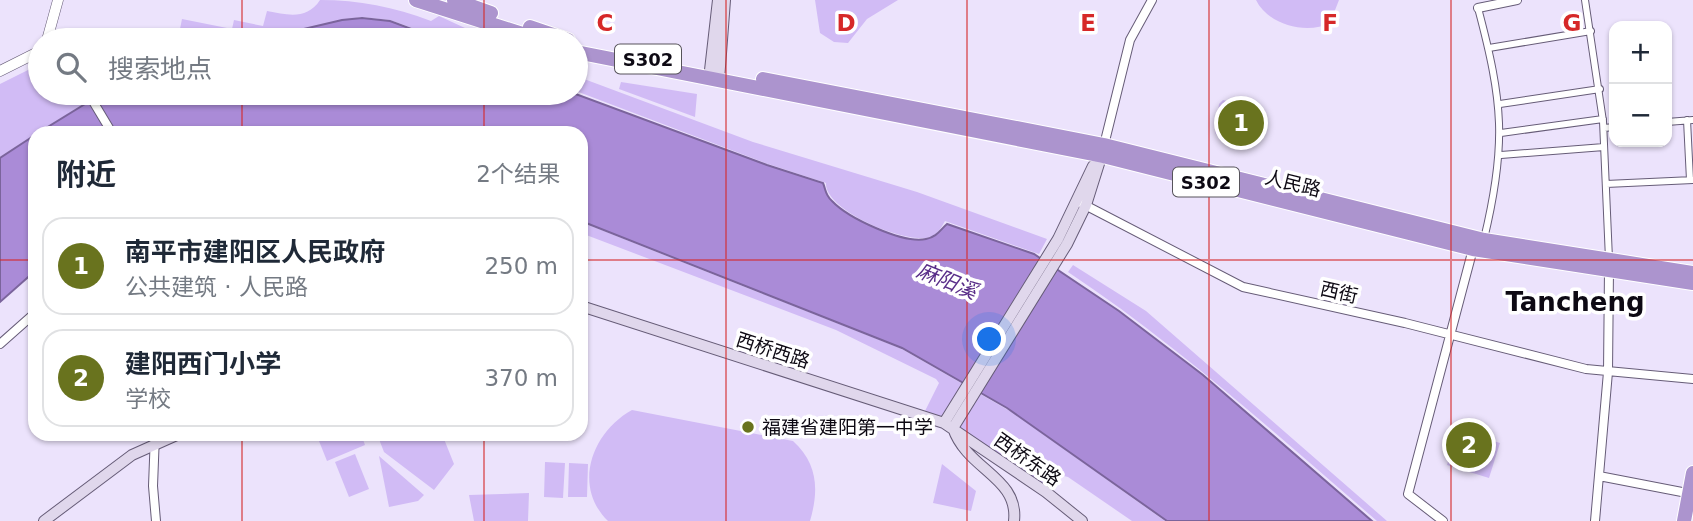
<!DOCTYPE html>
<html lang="zh">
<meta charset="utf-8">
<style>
:root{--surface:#fff;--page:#f2f2f3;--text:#1f2937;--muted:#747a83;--line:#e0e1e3;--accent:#69731e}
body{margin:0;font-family:"DejaVu Sans","Noto Sans SC",sans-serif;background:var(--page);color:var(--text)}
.controls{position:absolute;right:21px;top:21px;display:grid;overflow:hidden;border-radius:14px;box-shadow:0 2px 5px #0004}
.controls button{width:63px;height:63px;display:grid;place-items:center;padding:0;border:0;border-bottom:2px solid var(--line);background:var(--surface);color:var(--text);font:35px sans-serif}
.you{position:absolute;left:990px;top:340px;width:24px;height:24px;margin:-18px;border:5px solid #fff;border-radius:50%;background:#1a73e8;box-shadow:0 0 0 10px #1a73e833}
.badge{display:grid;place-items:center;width:46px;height:46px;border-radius:50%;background:var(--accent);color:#fff;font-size:23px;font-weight:700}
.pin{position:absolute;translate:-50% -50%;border:4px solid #fff;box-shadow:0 2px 7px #0006}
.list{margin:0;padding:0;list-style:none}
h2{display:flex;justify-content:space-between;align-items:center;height:91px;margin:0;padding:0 28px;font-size:30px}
h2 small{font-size:23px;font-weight:400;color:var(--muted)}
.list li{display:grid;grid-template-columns:46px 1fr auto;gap:21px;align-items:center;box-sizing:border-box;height:98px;margin:0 14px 14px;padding:0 14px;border:2px solid var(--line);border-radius:21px}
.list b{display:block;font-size:26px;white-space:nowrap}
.list p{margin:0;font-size:23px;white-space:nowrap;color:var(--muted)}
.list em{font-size:23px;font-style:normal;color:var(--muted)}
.icon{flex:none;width:38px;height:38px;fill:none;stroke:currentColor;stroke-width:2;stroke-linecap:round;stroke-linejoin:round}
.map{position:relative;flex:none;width:1693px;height:521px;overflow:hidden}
.search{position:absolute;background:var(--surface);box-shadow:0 2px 5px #0004;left:28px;top:28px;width:560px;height:77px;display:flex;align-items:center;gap:18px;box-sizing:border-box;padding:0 24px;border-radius:38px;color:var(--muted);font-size:26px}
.panel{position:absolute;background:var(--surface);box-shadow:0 2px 5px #0004;left:28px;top:126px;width:560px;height:315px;border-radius:21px}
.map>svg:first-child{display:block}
.green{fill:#d1bbf5}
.water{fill:#aa8bd7;stroke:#7b649c;stroke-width:2}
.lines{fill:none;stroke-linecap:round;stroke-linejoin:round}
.pedestrian-casing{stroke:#665c77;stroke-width:8}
.minor-casing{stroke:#665c77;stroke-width:10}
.tertiary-casing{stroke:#665c77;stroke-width:11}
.secondary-casing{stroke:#665c77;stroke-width:12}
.trunk-casing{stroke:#fff;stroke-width:16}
.pedestrian{stroke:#fff;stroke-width:6}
.minor{stroke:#fff;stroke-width:8}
.tertiary{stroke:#fff;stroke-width:10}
.secondary{stroke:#e0d7ec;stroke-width:10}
.trunk{stroke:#ac94ce;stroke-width:14}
.grid{fill:none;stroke:#d62828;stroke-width:2;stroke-opacity:0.55}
.poi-dot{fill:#69731e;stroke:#fff;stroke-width:2.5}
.labels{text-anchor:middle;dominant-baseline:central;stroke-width:7;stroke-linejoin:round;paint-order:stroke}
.shield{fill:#fff;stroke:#56535a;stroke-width:2}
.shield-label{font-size:18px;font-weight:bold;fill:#0d0913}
.street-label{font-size:19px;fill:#0d0913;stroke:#fff}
.poi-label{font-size:19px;fill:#0d0913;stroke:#fff;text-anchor:start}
.water-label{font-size:21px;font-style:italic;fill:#592e89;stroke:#fff}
.district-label{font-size:26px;font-weight:bold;fill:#0d0913;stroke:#fff}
.grid-label{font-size:23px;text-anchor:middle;font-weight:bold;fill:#d62828;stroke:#fff;stroke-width:7;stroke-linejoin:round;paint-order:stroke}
</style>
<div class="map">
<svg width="1693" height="521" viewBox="0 0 1693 521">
<rect width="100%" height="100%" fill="#ece3fc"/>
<path class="green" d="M320,0c39,0 74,7 111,21l8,-5 52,24h-46l-55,-20 -29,-3 -111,23h-105l8,-11 26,5 3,-15 50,10 2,-9 29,6 4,-15c21,4 40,9 53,-11z
M815,0h83l-31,19 -19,24 -14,-1 -14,-9z
M1256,0h83l-9,23c-23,12 -62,2 -74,-23z
M40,64v29h61l-101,64v-73z
M576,76l177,66 164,50 130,47 -8,15 -94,-33c-4,7 -7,13 -15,16 -24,8 -106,-27 -104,-54l-61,-20 -189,-72z
M621,82l76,12 -2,23 -76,-28z
M1223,100l42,10 -8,35 -36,-6 -6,-6 4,-29z
M581,222l321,127 113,65 150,107h-33l-64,-44 -8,-2 -10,14 -125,-78 14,-28 -3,-4 -100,-49 -255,-97z
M1073,265l73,46 241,210h-10c-100,-86 -199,-176 -309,-249z
M632,410l161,31c25,23 26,49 17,80h-202c-36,-35 -16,-89 24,-111z
M1457,430l43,13 -11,35 -42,-13z
M337,434h24l4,11 -38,16 -8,-20z
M377,434h65l12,30 -20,26 -50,-38z
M355,454l14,35 -20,8 -14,-35z
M379,456l45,39 -6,6 -29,6z
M545,462l20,1 -2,35 -19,-1z
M569,463l19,1 -1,33h-19z
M942,464l34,27 -5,20 -38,-8z
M529,493l-1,28h-54l-5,-26z"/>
<path class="water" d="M362,18l28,3 51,19h-184l85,-20z
M103,93h470l194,72 56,18c3,7 2,12 9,18 16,17 71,43 94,38 11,-2 14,-9 21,-15l87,30 85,57 84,64 169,146h-205l-160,-113 -105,-60 -321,-127v-88h-543z
M35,135v136l-35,31v-144z"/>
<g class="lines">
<defs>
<path id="pedestrian" d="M1585,0l18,121 6,138
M1478,8c25,94 29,136 6,231
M1489,48l102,-17
M1500,104l100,-15
M1687,120l3,60
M1667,122l26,-2
M1604,128l10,-1
M1501,133l102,-14
M1501,155l103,-8
M1606,184l87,-4"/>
<path id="minor" d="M1478,8l39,-8
M88,93l24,40
M1104,145l26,-105 22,-40
M1081,203l162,84 162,36 181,46 107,10
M0,344l35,-31
M155,434l-2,52 3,35
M1599,476l88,17
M1443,521l-35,-27 66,-249
M1595,521l13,-149 1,-103"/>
<path id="tertiary" d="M47,40l11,-40
M0,71l40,-20"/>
<path id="secondary" d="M709,79l9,-79
M719,80l6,-80
M581,306l363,117 102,69 36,29
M944,423l114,-184 35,-73
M953,428l114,-184 19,-39 17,-54
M953,428c14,42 66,49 61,93
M44,521l88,-66 47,-21"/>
<path id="trunk" d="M416,0l125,40
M454,0l37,13
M530,27l38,13
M576,52l527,104 370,93 220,34
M763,79l341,66 380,95 209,33
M1684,521l9,-48"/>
</defs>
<use href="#pedestrian" class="pedestrian-casing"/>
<use href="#minor" class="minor-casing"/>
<use href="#tertiary" class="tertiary-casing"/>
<use href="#secondary" class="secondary-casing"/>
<use href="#trunk" class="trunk-casing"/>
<use href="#pedestrian" class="pedestrian"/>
<use href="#minor" class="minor"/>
<use href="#tertiary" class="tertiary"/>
<use href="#secondary" class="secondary"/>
<use href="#trunk" class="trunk"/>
</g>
<path class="grid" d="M242,0v40M484,0v40M726,0v521M967,0v521M1209,0v521M1451,0v521M242,93v40M484,93v40M0,260h35M581,260h1112M242,434v87M484,434v87"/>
<circle class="poi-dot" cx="748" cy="427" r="7"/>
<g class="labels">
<g class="shield">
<rect x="615" y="44.5" width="66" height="29" rx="5"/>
<rect x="1173" y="167.5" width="66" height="29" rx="5"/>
</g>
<g class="shield-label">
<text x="648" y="59">S302</text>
<text x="1206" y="182">S302</text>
</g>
<g class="street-label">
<text transform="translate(1293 183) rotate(14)">人民路</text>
<text transform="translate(1339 292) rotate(13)">西街</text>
<text transform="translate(773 350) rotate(18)">西桥西路</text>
<text transform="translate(1028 459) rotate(35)">西桥东路</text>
</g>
<g class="poi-label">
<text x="762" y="427">福建省建阳第一中学</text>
</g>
<g class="water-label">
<text transform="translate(947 281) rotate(22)">麻阳溪</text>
</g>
<g class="district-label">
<text x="1575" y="302">Tancheng</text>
</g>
</g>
<g class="grid-label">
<text x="605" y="31">C</text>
<text x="846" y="31">D</text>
<text x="1088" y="31">E</text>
<text x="1330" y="31">F</text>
<text x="1572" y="31">G</text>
</g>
</svg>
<div class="controls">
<button>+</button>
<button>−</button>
</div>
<div class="you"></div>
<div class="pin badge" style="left:1241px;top:123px">1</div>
<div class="pin badge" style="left:1469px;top:445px">2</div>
<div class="search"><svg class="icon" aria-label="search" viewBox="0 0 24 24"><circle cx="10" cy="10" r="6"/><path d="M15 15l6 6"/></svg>搜索地点</div>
<section class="panel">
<h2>附近<small>2个结果</small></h2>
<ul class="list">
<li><span class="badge">1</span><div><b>南平市建阳区人民政府</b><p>公共建筑 · 人民路</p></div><em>250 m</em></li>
<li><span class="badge">2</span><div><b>建阳西门小学</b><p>学校</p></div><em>370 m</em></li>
</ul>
</section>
</div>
